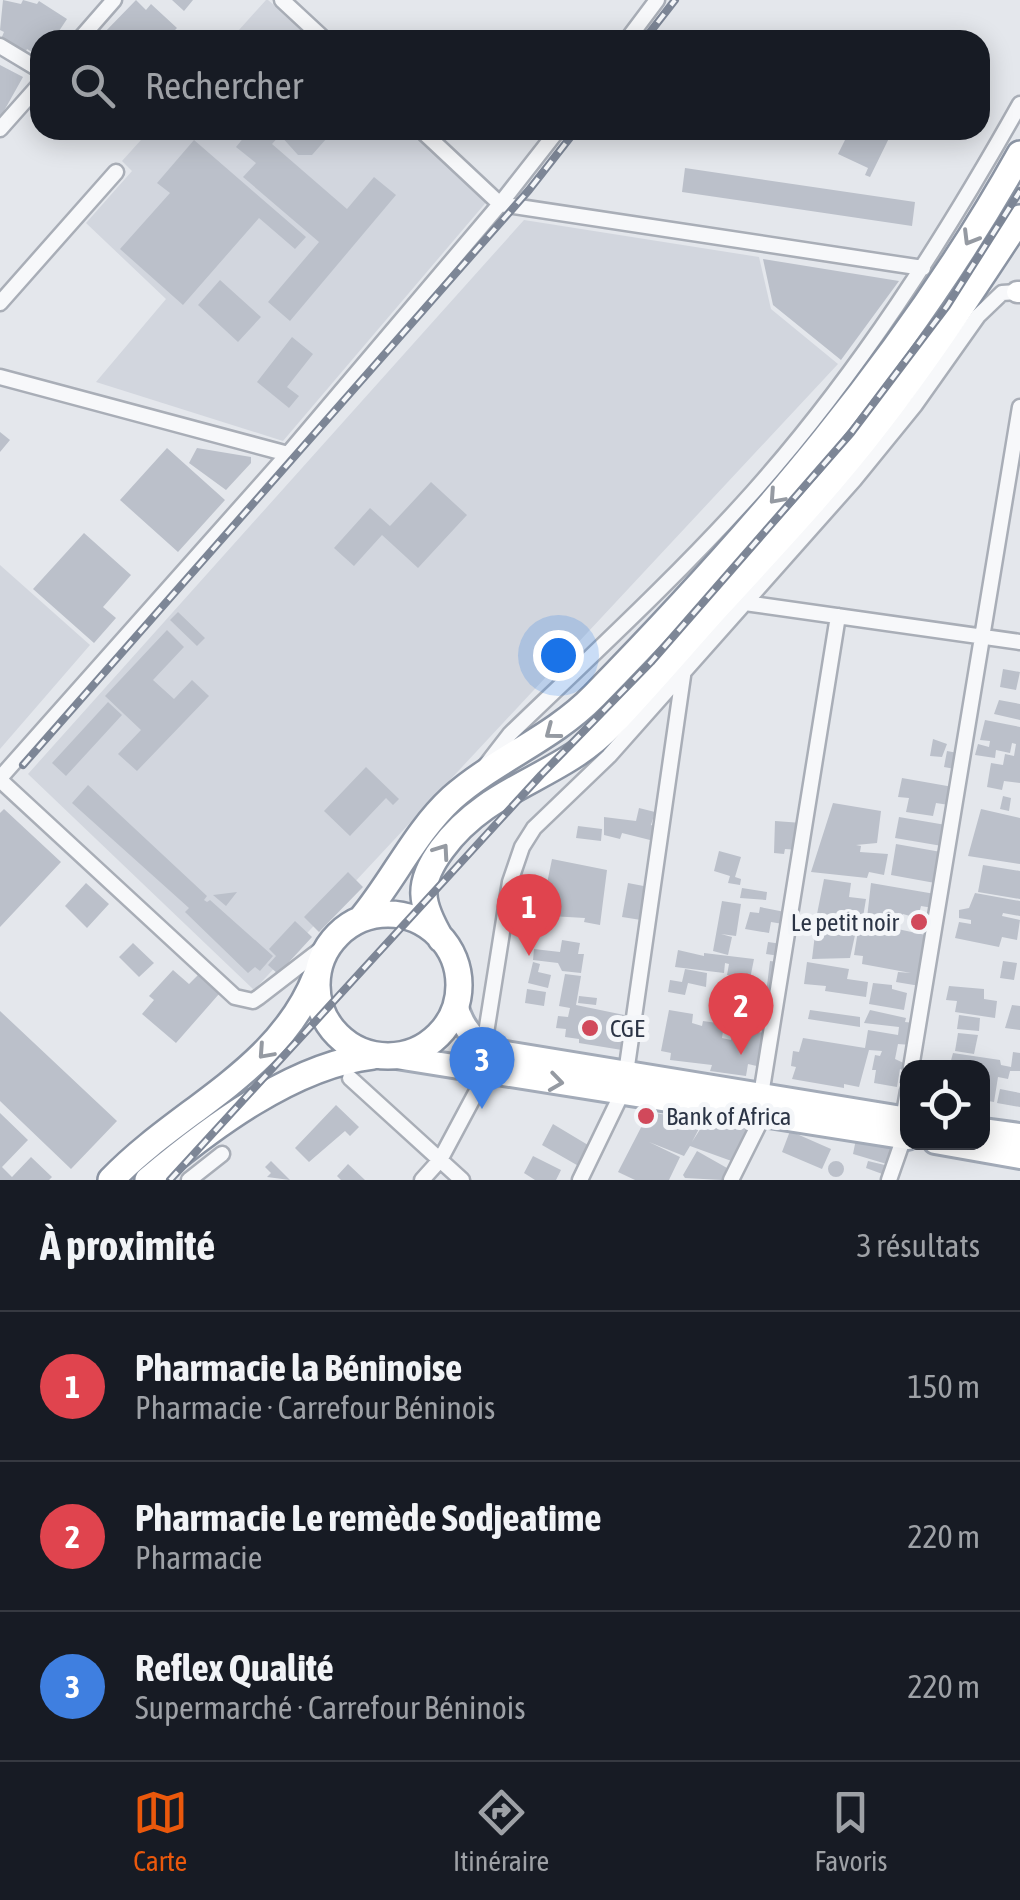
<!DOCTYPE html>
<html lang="fr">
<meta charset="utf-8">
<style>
:root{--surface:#171b24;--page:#242831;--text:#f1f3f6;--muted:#9ea1a6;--line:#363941;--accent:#ea580c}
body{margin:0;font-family:"Asap Condensed",sans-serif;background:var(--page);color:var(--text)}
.controls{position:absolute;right:30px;bottom:30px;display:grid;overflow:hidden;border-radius:20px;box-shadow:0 5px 25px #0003}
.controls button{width:90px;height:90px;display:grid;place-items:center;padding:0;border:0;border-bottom:2px solid var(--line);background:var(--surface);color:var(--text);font:50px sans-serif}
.you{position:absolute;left:558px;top:655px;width:35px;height:35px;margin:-25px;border:8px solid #fff;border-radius:50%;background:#1a73e8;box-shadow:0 0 0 15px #1a73e833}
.badge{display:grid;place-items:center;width:65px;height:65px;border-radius:50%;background:var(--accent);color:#fff;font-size:32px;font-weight:700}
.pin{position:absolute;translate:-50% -82px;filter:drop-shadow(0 2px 5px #0008)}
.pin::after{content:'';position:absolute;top:52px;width:35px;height:30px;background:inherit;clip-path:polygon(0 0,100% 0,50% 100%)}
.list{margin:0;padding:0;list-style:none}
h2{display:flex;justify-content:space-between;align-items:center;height:130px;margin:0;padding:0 40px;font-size:42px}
h2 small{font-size:32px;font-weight:400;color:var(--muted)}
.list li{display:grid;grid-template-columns:65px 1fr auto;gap:30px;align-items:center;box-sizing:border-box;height:150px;padding:0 40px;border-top:2px solid var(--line)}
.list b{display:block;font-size:38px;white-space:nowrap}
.list p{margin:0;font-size:32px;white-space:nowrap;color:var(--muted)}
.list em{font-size:32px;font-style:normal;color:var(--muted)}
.icon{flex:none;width:55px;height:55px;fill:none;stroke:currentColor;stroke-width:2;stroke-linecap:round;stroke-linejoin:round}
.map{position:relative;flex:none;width:1020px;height:1180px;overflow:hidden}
.search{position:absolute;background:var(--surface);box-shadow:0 5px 25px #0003;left:30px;right:30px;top:30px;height:110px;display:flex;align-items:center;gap:25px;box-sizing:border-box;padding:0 35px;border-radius:30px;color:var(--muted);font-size:38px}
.sheet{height:580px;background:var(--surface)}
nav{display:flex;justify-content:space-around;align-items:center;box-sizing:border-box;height:140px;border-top:2px solid var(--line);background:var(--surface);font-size:28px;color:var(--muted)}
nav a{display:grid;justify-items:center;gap:5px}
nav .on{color:var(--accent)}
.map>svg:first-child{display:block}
.built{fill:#d2d6de}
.building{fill:#bbc0ca}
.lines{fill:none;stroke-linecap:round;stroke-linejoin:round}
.street-casing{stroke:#a9aeb7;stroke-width:19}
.secondary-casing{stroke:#a9aeb7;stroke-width:25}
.primary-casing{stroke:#a3abb8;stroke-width:28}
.highway-casing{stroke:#8b94a3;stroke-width:30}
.street{stroke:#f7f8fa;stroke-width:14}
.secondary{stroke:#fff;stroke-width:20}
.primary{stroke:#fff;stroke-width:22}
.highway{stroke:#fff;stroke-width:25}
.rail-casing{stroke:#7d8696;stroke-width:8}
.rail{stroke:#f4f6f9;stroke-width:4;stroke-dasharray:11;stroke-linecap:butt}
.oneway{stroke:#959aa2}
.poi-dot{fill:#d1495b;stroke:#f4f6f9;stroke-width:4}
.labels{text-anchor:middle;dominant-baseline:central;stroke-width:10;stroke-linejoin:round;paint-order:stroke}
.poi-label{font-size:25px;fill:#2b3445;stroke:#f4f6f9;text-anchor:start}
</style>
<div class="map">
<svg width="1020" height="1180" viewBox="0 0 1020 1180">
<rect width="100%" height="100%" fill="#e4e7ec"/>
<path class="built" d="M266,0h2l47,40h-85z
M150,130h270l74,63 -211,248 -187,-59 70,-83 -80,-76 46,-52 -10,-10z
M524,220l235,37 12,52 67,55 -584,626 -226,-216z
M0,565l90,80 -90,104z"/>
<path class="building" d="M3,0l18,4 2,-4 14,4 2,-3 28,18 -14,21h-13v17l-13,-8 -2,4 -24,-14 3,-7 -4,-2z
M136,0l10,10 5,-6 26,24 -12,12h-58l-5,-5z
M172,0h21l-9,11z
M287,30l13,10h-22z
M0,65l23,12 -23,41z
M250,130h84l-22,25h-14l-18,-20 -8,9 75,65 27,-32 22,18 -106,126 -22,-19 51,-60 -76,-65 13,-14 -20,-16z
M850,130l42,2 -22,45 -5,-2 3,-7 -30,-14z
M194,140l112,97 -11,12 -36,-31 -76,87 -63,-56 50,-56 -13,-10z
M685,168l230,34 -3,24 -230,-34z
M763,259l136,22 -58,79 -68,-55z
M220,280l41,37 -23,25 -40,-37z
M292,337l21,17 -26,33 12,9 -10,12 -32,-26z
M0,432l10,8 -10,12z
M167,448l58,52 -47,52 -58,-52z
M197,448l54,9v6l-25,27 -37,-27z
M431,482l36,33 -49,53 -36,-33 -28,31 -20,-18 36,-40 20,18z
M84,533l47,42 -28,32 13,11 -22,25 -61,-54z
M178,612l27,26 -8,8 -27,-26z
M167,630l17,17 -31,33 21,19 18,-19 17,16 -72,75 -19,-17 23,-24 -36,-34z
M1003,669l17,3 -4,18 -16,-3z
M999,700l21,4v16l-26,-6z
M108,702l14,13 -56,61 -14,-13z
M985,720l35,7v56l-16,-2 -2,9 -15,-3 4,-24 12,2 2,-11 9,2 2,-12 -4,-1 -2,10 -14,-3 -1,8 -20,-3 3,-11 11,3 1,-6 -10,-1z
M933,739l14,5 -5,13 -12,-1z
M947,751l16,3 -3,16 -16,-3z
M366,767l33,32 -6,6 -7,-7 -36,38 -26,-25z
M902,778l51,9 -4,18 -13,-2 -3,13 -27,-4 3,-14 -11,-1z
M88,785l119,111 -3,4 3,2 3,-2 63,56 -13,15 -5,-4 -7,6 -63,-61 4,-4 -117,-105z
M1003,796l8,2 -2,13 -9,-2z
M833,803l48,8 -4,32 -21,2 5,1 -1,6 28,2 -4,21 -15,-3 -2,6 -56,-6z
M639,808l16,4 -4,13 7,2 -4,14 -32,-8 -2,6 -16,-4v-18l32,4z
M4,809l57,53 -61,65v-114z
M981,809l39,9v46l-52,-8z
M899,817l47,8 -4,21 -47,-8z
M775,821l27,2 -3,27 -14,-1 -1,5 -10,-1z
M578,826l24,3 -1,12 -25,-3z
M896,844l45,8 -6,31 -44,-8z
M719,851l22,6 -6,20 6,2 -1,6 -12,-2 2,-7 -16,-5z
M552,859l55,11 -7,55 -16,-3 1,-4 -35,-2 3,-17 -9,-1z
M983,865l37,6v28l-42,-7z
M348,872l15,15 -44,45 -15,-15z
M824,879l27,4 -2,14 17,2 -3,18 4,1 4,-35 64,11 -2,14 -12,-2 -2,8 7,1 -2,9 -15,-2 1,-6 -7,-2 -1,6 -13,-2 5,4 -1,6 37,8 -10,50 -24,-4 2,-10 13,1 -49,-9 1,-8 -9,-1 5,-30h-3l1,-9 -11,-2 -1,5h-29z
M86,883l23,21 -22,24 -22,-22z
M628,883l26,5 -13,32 -19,-3z
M742,888l25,4 -1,8 -26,-2z
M237,892l-11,14 -13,-11z
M975,893l45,8v15l-17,-3 -1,3 18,4 -3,20 -15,-3 -3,10 -44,-9 4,-16 12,2v-4l-12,-2v-8l10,-2z
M722,901l19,3 -5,32 -15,-2 11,3 -4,18 -15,-4z
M760,907l25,5 -2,12 -12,-2 -2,11 -24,-4 5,-17 9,1z
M295,921l17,16 -34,37 -10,-9 8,-9 -7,-7z
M834,922l23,4 -7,32 -38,1 4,-33 17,2z
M562,940l18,3 -2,11h6l-3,19 -19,-2 -4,-8 -25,-3 1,-11 26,3z
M768,942l21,3 -2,12 -21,-3z
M133,943l21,20 -15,14 -20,-20z
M678,950l26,6v-3l50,6 -4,20 -23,-4 2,-11 -4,-1 -1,10 -49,-6z
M770,961l9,1 -5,61 -15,-3 -2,12 10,1 -6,34 -13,-3 -2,12 -36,-5 2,-6 -42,-5 1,-7 -10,-2 8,-41 24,4 -1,9 10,3 1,-5 21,3 -2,14 9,2 4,-14 6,1 2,-7 -26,-4 3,-16 26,4v-5l-24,-4 3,-17 41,7 -5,20 11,1v-2l-7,-2z
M1003,961l14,2 -3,17 -14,-2z
M533,962l7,2 -2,8 13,3 -3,13 -20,-5z
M807,962l42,7 -2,10 21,3 -2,15 -41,-6 1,-5 -22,-2z
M685,969l22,4 -1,14 -18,-4 -3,12 -17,-3 2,-12 12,2z
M173,970l16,14 9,-9 21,19 -43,49 -34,-29 12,-14 -5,-4z
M565,974l16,2 -5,29 58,12 -6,34 -49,-8v-4l-14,-2 1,-8 -10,-1 2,-12 10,1 2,-9 -11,-2z
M873,983l19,2v4l15,4 -3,17 -35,-6z
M949,986l35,3v10l13,2 -2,17 -40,-6 2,-11 -11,-1z
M527,989l19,3 -2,14 -19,-3z
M579,996l18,2 -1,7 -18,-2z
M1012,1005l8,1v24l-15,-2z
M810,1010l50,7v10l-52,-8z
M870,1010l36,8 -1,4 9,1 -3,22 -13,-1 -3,15 13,6v19l-9,-1 3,-13 -2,-1 -3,18 -23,-4 2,-13h-4l3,-15 5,1 2,-5 -13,-1 -10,37 -15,-3v4l-52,-9 4,-12 -5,-1 2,-15 6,1 4,-14 62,10 3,-18 30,5 1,-8 -35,-4z
M0,1011l117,110 -46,48 -71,-68z
M959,1015l21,3 -1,13 -22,-2z
M958,1033l20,2 -4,19 -19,-3z
M1013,1052l7,1v18h-10l-2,8 -10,-2 -4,25 -12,-2v-32h-33l4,-15 47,7 1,5 10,2z
M1000,1089l20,4v14l-23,-4z
M336,1105l23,22 -9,9 -5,-5 -36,31 -14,-14z
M649,1112l54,9 -11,21 14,-22 51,7 -20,36 -47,-17 -6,10 -35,-14 31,15 -11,23h-34l-17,-8z
M0,1113l28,27 -26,27 10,10 19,-20 21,20 -3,3h-49z
M553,1124l40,24 -11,20 -40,-23z
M790,1131l41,18 -9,20 -40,-17z
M856,1139l39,5 -5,21 -37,-11z
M697,1151l30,17 -5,12 -37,-2 -2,-3z
M533,1156l28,14 -5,10h-21l-11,-7z
M271,1161l19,19 -23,-3 4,-4 -6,-6z
M868,1161l21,5 -4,9 -19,-7z
M828 1169a8 8 0 1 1 16 0a8 8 0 1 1-16 0Z
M348,1164l17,16h-24l-4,-4z"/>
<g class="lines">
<defs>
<path id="street" d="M282,0l43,40
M79,40l35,-40
M627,40l30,-40
M0,46l40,24
M0,129l40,-45
M421,130l79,74 423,64
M0,303l116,-131
M0,377l288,77
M745,603l275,39
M486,765l24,-31c82,-79 167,-157 243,-242 105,-118 190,-251 267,-388
M0,778l288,-324 212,-250 58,-74
M0,780l235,217 18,4 6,-4 74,-57
M496,1047l-10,-14 24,-151 12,-35 12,-19 75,-72 245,-276 61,-75 63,-89 24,-23 15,-1
M911,1068l109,-661
M626,1073l58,-404
M350,1078l112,102
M761,1095l77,-479
M903,1119l5,-28
M189,1180l33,-26
M422,1180l18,-20 47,-88
M580,1180l43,-89
M731,1180l33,-66
M889,1180l15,-43"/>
<path id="secondary" d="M1017,292h3"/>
<path id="primary" d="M456,1004c6,25 19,38 43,48l409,67
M390,1056l518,82
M982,1130l38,5
M935,1142l85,15"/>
<path id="highway" d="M317 985a71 71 0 1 1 142 0a71 71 0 1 1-142 0Z
M361,919c32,-38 54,-87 91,-121 44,-39 100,-59 142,-102 161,-165 313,-340 426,-542
M441,939c-21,-36 -25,-55 1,-90 47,-64 118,-70 169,-124 37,-39 71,-79 107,-119 54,-59 110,-118 159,-182 51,-66 97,-136 143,-206
M111,1180c68,-71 167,-108 205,-204
M148,1180c61,-51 145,-115 225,-124"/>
</defs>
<use href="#street" class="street-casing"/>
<use href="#secondary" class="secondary-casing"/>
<use href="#primary" class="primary-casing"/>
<use href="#highway" class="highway-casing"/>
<use href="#street" class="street"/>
<use href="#secondary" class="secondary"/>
<use href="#primary" class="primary"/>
<use href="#highway" class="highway"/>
<defs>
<path id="rail" d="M644,40l31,-40
M23,765l506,-575 47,-60
M170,1180l371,-405 110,-113 200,-229 96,-127 73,-115"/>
</defs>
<use href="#rail" class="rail-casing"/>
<use href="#rail" class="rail"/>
</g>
<defs><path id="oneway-chevron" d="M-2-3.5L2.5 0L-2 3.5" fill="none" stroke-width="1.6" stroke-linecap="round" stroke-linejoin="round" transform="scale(2.5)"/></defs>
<g class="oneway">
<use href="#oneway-chevron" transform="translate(970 238) rotate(121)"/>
<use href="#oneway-chevron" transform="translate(776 497) rotate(132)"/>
<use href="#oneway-chevron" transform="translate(552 732) rotate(143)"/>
<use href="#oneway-chevron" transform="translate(442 851) rotate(-55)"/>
<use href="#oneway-chevron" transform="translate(265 1052) rotate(132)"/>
<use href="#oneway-chevron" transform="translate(556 1082) rotate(8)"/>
</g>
<g class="poi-dot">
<circle cx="919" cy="922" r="10"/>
<circle cx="590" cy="1028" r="10"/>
<circle cx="646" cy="1116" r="10"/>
</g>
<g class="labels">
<g class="poi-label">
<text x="899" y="922" text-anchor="end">Le petit noir</text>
<text x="610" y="1028">CGE</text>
<text x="666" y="1116">Bank of Africa</text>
</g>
</g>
</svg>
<div class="controls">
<button><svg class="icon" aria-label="locate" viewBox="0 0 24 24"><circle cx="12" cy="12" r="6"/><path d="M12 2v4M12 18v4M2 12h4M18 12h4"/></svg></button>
</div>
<div class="you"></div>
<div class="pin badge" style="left:529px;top:956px;background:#e0444e">1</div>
<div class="pin badge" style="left:741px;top:1055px;background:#e0444e">2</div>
<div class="pin badge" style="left:482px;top:1109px;background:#3f7fe0">3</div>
<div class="search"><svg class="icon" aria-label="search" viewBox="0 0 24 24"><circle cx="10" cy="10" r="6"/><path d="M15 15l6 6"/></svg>Rechercher</div>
</div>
<section class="sheet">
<h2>À proximité<small>3 résultats</small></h2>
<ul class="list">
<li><span class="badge" style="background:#e0444e">1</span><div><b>Pharmacie la Béninoise</b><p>Pharmacie · Carrefour Béninois</p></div><em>150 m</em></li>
<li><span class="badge" style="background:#e0444e">2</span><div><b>Pharmacie Le remède Sodjeatime</b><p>Pharmacie</p></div><em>220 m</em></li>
<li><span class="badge" style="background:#3f7fe0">3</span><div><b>Reflex Qualité</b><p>Supermarché · Carrefour Béninois</p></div><em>220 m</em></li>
</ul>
</section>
<nav>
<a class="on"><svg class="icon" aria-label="map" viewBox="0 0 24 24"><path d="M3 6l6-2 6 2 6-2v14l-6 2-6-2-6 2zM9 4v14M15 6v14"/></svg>Carte</a>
<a><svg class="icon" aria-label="directions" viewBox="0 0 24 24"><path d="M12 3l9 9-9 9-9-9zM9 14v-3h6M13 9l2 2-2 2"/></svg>Itinéraire</a>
<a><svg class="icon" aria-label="saved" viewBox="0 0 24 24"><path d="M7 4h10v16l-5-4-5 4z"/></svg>Favoris</a>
</nav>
